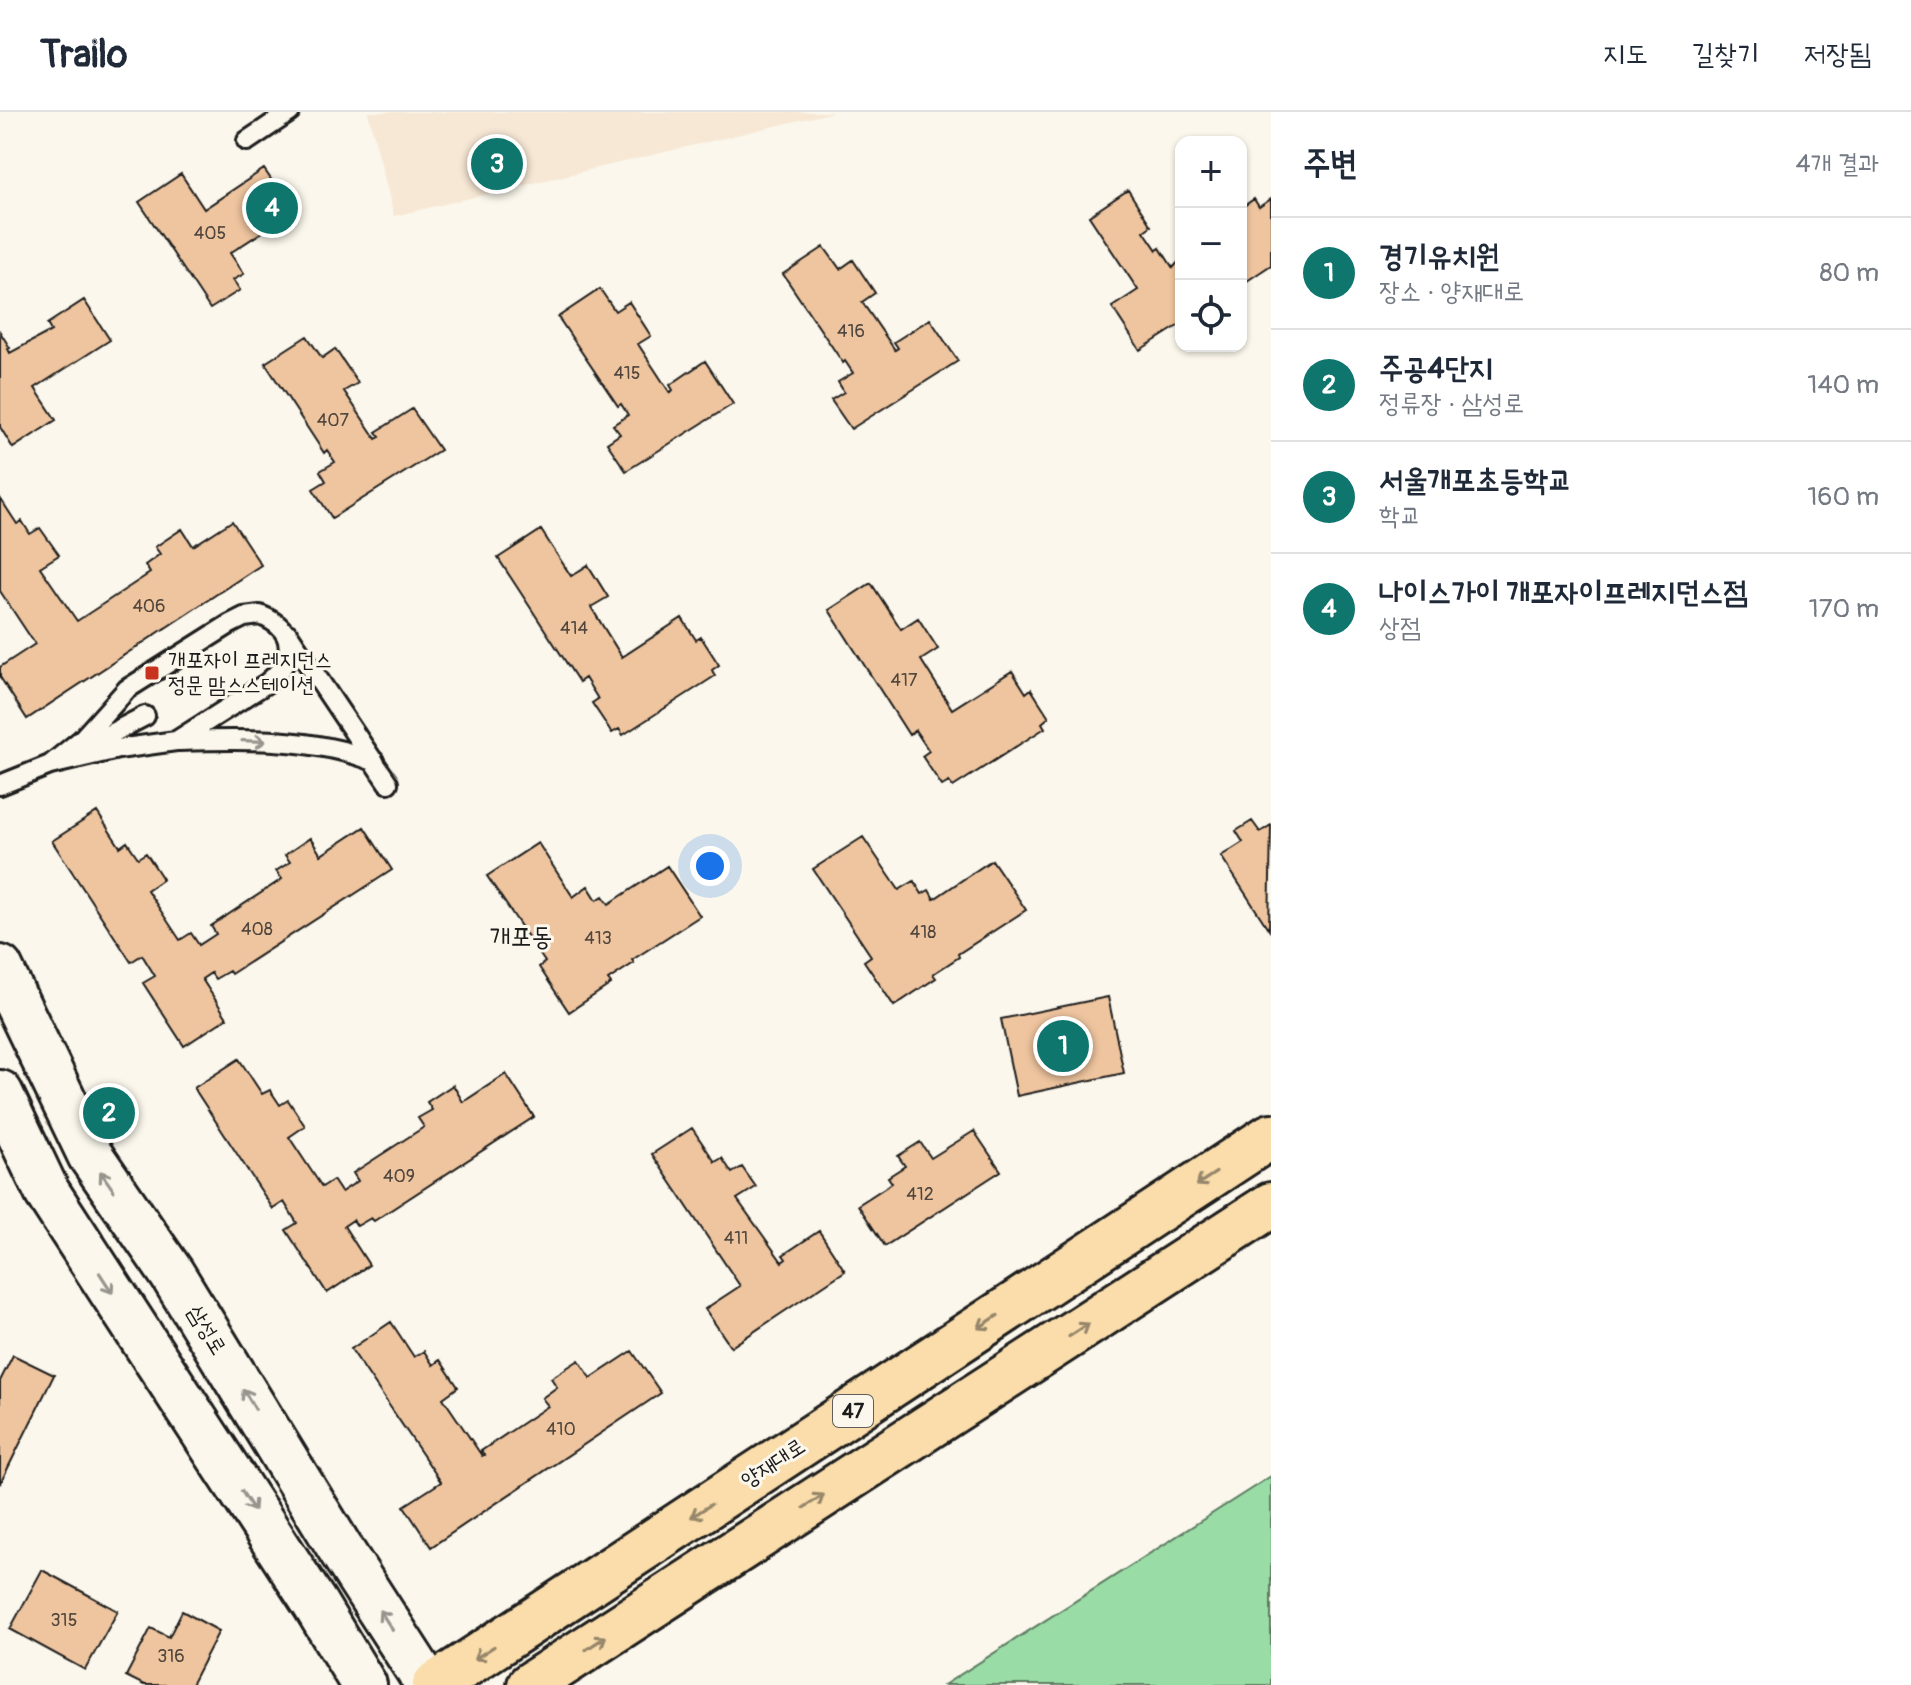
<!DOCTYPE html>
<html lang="ko">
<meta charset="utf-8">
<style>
:root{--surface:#fff;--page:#f6f6f7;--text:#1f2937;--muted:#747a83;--line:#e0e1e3;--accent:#0f766e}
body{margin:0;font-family:Pangolin,"Poor Story",sans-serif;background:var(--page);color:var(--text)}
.controls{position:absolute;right:24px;top:24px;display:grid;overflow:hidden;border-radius:16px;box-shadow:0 2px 6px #0004}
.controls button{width:72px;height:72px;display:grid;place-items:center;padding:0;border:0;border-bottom:2px solid var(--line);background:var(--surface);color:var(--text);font:40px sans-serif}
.you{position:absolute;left:710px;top:754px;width:28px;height:28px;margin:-20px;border:6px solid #fff;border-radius:50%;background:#1a73e8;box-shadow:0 0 0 12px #1a73e833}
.badge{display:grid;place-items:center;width:52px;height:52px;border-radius:50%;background:var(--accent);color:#fff;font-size:26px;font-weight:700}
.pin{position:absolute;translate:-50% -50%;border:4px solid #fff;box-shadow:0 2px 8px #0006}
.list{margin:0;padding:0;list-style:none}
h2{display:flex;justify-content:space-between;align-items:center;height:104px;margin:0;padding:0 32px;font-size:34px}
h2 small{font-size:26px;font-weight:400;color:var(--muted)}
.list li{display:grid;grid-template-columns:52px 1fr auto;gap:24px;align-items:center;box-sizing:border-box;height:112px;padding:0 32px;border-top:2px solid var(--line)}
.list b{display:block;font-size:30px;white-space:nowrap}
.list p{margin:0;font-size:26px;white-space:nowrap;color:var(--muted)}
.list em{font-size:26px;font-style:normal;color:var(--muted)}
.icon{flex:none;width:44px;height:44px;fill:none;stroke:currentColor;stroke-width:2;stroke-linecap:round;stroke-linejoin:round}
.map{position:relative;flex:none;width:1271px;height:1573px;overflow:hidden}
header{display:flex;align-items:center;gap:48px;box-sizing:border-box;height:112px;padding:0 40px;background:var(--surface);border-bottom:2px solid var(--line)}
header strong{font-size:38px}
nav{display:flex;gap:44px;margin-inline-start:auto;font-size:28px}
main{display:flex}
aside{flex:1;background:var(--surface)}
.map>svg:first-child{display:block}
.built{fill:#f7e8d5}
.green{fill:#9adca6;stroke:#5b7c61;stroke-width:2}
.building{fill:#efc59f;stroke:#1c1c1c;stroke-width:2}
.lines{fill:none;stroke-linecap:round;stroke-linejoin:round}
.lane-casing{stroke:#1c1c1c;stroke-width:24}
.secondary-casing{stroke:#1c1c1c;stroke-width:50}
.primary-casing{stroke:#1c1c1c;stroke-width:50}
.lane{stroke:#fbf7ec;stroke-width:18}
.secondary{stroke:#fbf7ec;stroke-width:44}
.primary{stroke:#faddab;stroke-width:44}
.oneway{stroke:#97948e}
.oneway2{stroke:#96866b}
.poi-dot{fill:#c8321e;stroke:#fbf7ec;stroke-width:3}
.labels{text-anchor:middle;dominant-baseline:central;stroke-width:6;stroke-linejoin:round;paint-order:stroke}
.number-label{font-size:18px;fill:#51463d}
.shield{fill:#fbf7ec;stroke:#5f5e5a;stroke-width:2}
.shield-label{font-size:20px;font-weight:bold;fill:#1c1c1c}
.poi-label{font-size:22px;fill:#1c1c1c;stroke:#fbf7ec;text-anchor:start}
.street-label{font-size:22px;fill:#1c1c1c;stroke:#fbf7ec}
.quarter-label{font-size:26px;fill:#1c1c1c;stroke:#fbf7ec}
</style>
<header>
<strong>Trailo</strong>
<nav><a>지도</a><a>길찾기</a><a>저장됨</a></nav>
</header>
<main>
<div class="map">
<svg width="1271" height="1573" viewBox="0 0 1271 1573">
<rect width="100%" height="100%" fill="#fbf7ec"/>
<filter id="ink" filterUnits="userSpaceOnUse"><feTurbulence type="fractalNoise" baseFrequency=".0125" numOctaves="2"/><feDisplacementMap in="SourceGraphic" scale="16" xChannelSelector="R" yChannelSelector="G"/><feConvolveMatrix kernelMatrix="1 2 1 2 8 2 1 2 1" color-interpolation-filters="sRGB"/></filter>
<g filter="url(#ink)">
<path class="built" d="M368,0h466l-440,104z"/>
<path class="green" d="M1271,1364v209h-327z"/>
<path class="building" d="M264,57l29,43 -63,41 14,21 -11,6 7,10 -30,19 -71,-107 42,-28 23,35z
M1128,78l23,36 -7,5 13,19 3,-2 13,20 8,-9v65l-41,26 -28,-43 26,-17 -49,-74z
M1254,87l5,8 12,-8v66l-30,20v-77z
M824,135l16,22 13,-9 22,33 -13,9 33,48 3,-2 -4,-6 36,-23 28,42 -107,68 -20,-29 13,-8 -6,-10 15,-9 -8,-12 -2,2 -60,-89z
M600,177l15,22 14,-9 22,34 -13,8 32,49 3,-3 -3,-5 35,-24 28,43 -107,67 -19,-28 13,-9 -7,-9 15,-10 -7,-11 -3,2 -60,-89z
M84,188l26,40 -75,48 21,32 -43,28 -13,-21v-95l10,16 -2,1 2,4 41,-22 -4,-7z
M307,224l15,22 13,-9 23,34 -14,8 32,48 4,-2 -4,-5 36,-23 28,41 -108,68 -19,-29 13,-8 -6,-10 15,-9 -8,-12 -3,3 -59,-90z
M0,386l17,26 5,-3 8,13 10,-6 19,27 -19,12 37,54 73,-48 -5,-8 15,-11 -5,-7 27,-18 11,17 39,-25 29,44 -234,154 -27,-42v-10l35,-23 -35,-53z
M541,418l30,46 17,-11 20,32 -17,10 31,50 60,-39 14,22 5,-3 18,28 -7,5 3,6 -92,59 -4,-6 -7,4 -20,-30 6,-4 -13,-21 -6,4 -81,-124z
M871,471l30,46 17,-11 20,31 -17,11 31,49 60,-38 14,22 5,-4 18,28 -7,6 3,5 -92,59 -4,-5 -7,4 -20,-30 7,-5 -14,-21 -6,5 -80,-125z
M97,700l23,35 7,-5 11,16 8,-5 17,26 -16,11 33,50 11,-7 8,12 17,-11 -5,-8 71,-47 -6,-8 14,-9 -5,-7 25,-17 11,17 43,-28 28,43 -161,104 -2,-3 -14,8 -4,-6 -9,6 25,39 -43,28 -41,-63 12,-7 -13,-21 -11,7 -79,-121z
M1252,709l8,11 11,-7 -2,105 -48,-74 22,-14 -7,-11z
M863,725l36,53 15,-9 8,13 7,-4 5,9 58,-39 34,50 -68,44 1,3 -26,17 3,4 -42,28 -30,-45 7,-5 -58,-87z
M538,731l35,54 15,-11 9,14 6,-4 6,8 58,-38 33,50 -68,44 2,3 -26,17 3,4 -42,28 -30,-45 6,-5 -58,-86z
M1108,885l16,76 -107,23 -16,-77z
M239,947l23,35 8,-4 10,15 8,-5 17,26 -16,11 33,50 11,-7 8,12 17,-11 -5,-8 71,-46 -6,-9 14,-8 -5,-8 26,-17 10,17 43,-28 28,43 -160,104 -3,-3 -14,8 -4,-6 -9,6 25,39 -42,28 -41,-63 11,-7 -13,-21 -11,7 -79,-121z
M692,1016l23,34 7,-4 10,15 10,-6 14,20 -19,12 45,63 4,-3 -3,-4 36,-24 26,40 -114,76 -26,-38 35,-23 -88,-132z
M974,1019l27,40 -116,75 -27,-41 34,-22 -4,-6 17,-11 -7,-10 22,-14 11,16z
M391,1210l23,35 10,-6 9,14 7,-5 18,27 -15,11 39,58 2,-1 -3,-4 67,-45 -6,-8 15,-11 -6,-9 28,-18 12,18 41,-27 29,42 -230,154 -27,-41 37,-24 -90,-133z
M13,1243l41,20 -54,109v-103z
M42,1458l76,41 -33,59 -75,-41z
M182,1499l37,20 -28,54h-47l-18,-9 25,-48 18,9z"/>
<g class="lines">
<defs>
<path id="lane" d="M247,29l43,-29
M260,503c38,15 36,44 7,68l-91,58 -58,8 -68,16 32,-26 45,-50 103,-65 14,-7z
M288,522l100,149
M179,629c64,-2 134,-4 195,20
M0,673l50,-20 95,-49"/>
<path id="secondary" d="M0,856l90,187 82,119 169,276 87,135
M0,981l47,99 268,412 49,81"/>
<path id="primary" d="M435,1573l836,-549
M530,1573l741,-480"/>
</defs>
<use href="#lane" class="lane-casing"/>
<use href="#secondary" class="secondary-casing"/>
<use href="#primary" class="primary-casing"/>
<use href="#lane" class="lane"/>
<use href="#secondary" class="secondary"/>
<use href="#primary" class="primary"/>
</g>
<defs><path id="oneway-shaft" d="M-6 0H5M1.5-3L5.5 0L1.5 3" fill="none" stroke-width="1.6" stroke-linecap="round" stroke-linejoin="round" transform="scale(2)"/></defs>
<g class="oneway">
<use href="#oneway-shaft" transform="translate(254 629) rotate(2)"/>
<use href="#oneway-shaft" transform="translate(107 1069) rotate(-125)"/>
<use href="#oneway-shaft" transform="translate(106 1171) rotate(57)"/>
<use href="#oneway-shaft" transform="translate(249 1287) rotate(-121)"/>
<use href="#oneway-shaft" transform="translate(248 1389) rotate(57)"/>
<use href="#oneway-shaft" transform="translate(386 1508) rotate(-123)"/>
</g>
<g class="oneway2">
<use href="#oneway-shaft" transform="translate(1206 1067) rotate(147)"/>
<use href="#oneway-shaft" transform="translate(988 1210) rotate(147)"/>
<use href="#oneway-shaft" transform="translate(1079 1218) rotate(-33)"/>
<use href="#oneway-shaft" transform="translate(814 1389) rotate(-33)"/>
<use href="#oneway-shaft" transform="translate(701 1399) rotate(147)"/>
<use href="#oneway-shaft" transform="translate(596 1531) rotate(-33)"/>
<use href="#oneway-shaft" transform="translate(484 1541) rotate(147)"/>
</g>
</g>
<rect class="poi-dot" x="144" y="553" width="16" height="16" rx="4"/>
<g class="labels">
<g class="number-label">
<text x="210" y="121">405</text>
<text x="851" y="219">416</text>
<text x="627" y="261">415</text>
<text x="333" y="308">407</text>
<text x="149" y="494">406</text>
<text x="574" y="516">414</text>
<text x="904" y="568">417</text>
<text x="257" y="817">408</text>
<text x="923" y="820">418</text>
<text x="598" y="826">413</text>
<text x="399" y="1064">409</text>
<text x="920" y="1082">412</text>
<text x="736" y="1126">411</text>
<text x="561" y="1317">410</text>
<text x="64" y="1508">315</text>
<text x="171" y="1544">316</text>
</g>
<rect class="shield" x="833" y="1283" width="40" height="32" rx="6"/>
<g class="shield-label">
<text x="853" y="1299">47</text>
</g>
<g class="poi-label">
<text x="168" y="548">개포자이 프레지던스<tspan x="168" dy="25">정문 맘스스테이션</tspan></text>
</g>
<g class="street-label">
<text transform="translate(207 1218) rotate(59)">삼성로</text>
<text transform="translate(773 1351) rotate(-33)">양재대로</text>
</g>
<g class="quarter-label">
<text x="521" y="825">개포동</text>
</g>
</g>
</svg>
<div class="controls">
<button>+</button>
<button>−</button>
<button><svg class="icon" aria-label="locate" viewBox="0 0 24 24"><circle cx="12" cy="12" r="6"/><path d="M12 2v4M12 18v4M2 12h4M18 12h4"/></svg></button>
</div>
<div class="you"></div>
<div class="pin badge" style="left:1063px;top:934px">1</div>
<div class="pin badge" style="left:109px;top:1001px">2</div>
<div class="pin badge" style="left:497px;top:52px">3</div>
<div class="pin badge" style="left:272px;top:96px">4</div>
</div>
<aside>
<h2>주변<small>4개 결과</small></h2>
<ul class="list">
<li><span class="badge">1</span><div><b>경기유치원</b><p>장소 · 양재대로</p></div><em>80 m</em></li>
<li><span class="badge">2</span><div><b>주공4단지</b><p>정류장 · 삼성로</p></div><em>140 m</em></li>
<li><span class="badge">3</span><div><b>서울개포초등학교</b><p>학교</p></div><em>160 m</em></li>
<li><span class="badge">4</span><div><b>나이스가이 개포자이프레지던스점</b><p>상점</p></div><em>170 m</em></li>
</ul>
</aside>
</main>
